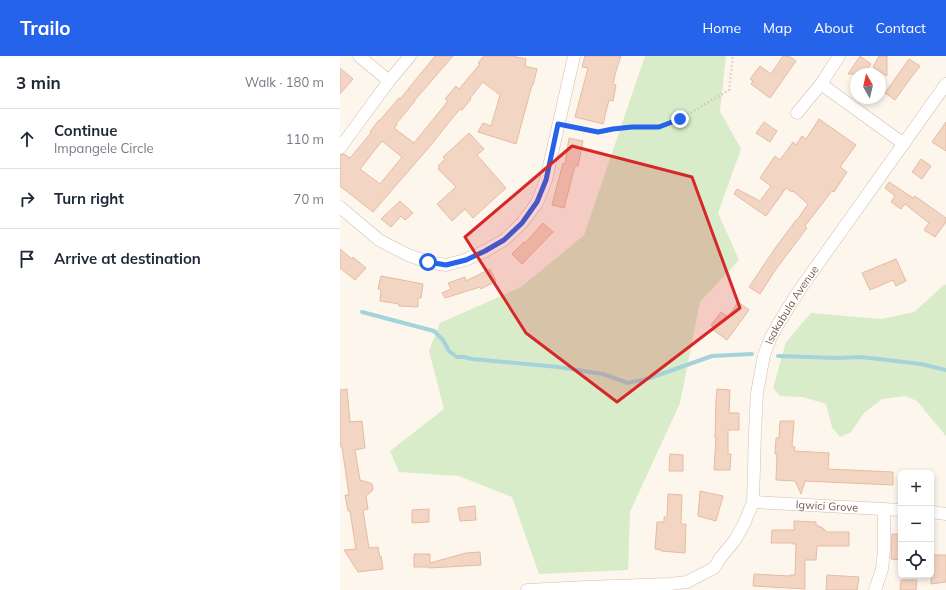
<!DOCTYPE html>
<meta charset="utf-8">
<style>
:root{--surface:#fff;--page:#f6f6f7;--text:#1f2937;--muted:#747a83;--line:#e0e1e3;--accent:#2563eb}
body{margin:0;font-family:Mulish,sans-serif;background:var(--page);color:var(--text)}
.controls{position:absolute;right:12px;bottom:12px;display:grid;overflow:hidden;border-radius:6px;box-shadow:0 2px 6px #0003}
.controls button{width:36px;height:36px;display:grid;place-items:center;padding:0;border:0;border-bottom:1px solid var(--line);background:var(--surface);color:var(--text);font:20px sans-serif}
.compass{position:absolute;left:510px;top:12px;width:36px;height:36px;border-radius:50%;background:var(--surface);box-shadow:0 2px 6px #0003;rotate:352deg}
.stop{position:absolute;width:12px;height:12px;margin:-9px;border:3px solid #2563eb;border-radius:50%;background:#fff}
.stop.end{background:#2563eb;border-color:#fff;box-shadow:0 1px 4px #0008}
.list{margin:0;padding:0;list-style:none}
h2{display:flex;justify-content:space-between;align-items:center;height:52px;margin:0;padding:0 16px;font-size:17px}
h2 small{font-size:13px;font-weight:400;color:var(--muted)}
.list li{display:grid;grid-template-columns:26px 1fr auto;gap:12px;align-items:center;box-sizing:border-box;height:60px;padding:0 16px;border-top:1px solid var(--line)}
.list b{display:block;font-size:15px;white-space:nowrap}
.list p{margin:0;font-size:13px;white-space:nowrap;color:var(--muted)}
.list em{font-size:13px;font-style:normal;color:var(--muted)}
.icon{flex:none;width:22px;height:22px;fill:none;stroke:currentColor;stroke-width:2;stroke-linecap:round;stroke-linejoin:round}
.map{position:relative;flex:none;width:606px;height:534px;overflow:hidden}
header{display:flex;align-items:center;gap:24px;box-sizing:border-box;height:56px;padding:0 20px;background:var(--accent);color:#fff}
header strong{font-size:19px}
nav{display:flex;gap:22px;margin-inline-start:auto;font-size:14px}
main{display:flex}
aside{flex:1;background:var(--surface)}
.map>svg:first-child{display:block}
.green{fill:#d8ecc9}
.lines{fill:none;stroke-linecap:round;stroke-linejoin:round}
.stream{stroke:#a5d3da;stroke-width:4}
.building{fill:#f3d5c3;stroke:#e6bba3;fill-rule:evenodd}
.minor-casing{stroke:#d1beb0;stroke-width:13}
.path{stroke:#d9b8a5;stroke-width:2.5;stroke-dasharray:1 3;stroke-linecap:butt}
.minor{stroke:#fff;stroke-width:12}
.route{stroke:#2563eb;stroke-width:5}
.marked{fill:#d62828;fill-opacity:0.2;stroke:#d62828;stroke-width:3;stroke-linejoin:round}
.labels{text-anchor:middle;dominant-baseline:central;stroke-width:4;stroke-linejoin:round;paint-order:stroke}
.street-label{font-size:11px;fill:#7a5c4d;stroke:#fffaf3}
</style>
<header>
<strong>Trailo</strong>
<nav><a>Home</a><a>Map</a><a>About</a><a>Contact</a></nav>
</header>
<main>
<aside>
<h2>3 min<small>Walk · 180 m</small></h2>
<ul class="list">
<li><svg class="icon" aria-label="ahead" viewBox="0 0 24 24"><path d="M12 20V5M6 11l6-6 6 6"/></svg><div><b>Continue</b><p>Impangele Circle</p></div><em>110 m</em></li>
<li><svg class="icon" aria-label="right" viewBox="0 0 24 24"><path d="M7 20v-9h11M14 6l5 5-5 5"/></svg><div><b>Turn right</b></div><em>70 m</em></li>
<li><svg class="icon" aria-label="arrive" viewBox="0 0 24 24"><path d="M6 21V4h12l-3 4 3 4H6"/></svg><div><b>Arrive at destination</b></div></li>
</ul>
</aside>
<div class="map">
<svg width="606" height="534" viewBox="0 0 606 534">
<rect width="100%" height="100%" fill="#fdf6ec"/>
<path class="green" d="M305,0h81l-6,55 21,38 -23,64 21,47 -39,42 -20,101 -50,109 -2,58 -89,4 -27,-77 -53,-21 -60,-4 -9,-21 54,-42 -15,-58 11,-28 81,-36 63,-52z
M604,229h2v151l-29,-35 -12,-5 -23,3 -18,14 -13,19 -11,5 -8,-10 -6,-23 -23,-7 -23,-1 -7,-8 13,-46 25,-29 70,6 33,-7z"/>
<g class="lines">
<path class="stream" d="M22,256l72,19 9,9 6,11 8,6h7l8,2 86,8 45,7 25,9 22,-5 62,-22 40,-2
M438,300l60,2 23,-1 60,7 25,6"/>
</g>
<path class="building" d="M95,0h18l-39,45h1l-19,23 1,1 -3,3 20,15 34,-42 -3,-2 11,-13 3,3 21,-25 -2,-1 6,-7h28l14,3 -1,7 12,3 -4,16h-1l-16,59 -38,-12 5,-9 8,3 9,-31 -17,-13 -13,16 1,1 -9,11 -2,-1 -10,12 -19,24 -58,67 -33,-26v-31l4,-1 6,4 21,-25 -1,-1 9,-12h1l19,-22 1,1zM42,85l20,16 -22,27 -20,-15z
M245,0h36l-5,15 -3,13 3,1 -3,16 -4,-1 -6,24 -28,-7 13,-49 -6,-1z
M443,0h6l7,5 -26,37 -19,-14 2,-3 -3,-2 10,-13 11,8z
M520,0l11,8 -7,10h-16z
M539,0h8v20l-14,-9z
M569,3l11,7 -10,13 -15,21 -10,-7z
M0,12l13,11 -13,15z
M479,63l37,26 -16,22 7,5 -13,20 -2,-1 -27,35 2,2 -31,41 -16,25 -11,-7 27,-40 20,-27h1l11,-16 -15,-13 -1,1 -6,-4 -20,28 -32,-22 3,-5 23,12 11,-15 -11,-8 15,-22 5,4 13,-18 3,3 6,-9 4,3z
M424,66l13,9 -7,11 -14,-9z
M606,66v29l-14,-9z
M129,77l15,16 -7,6 29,33 -33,30 -8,-9 -13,12 -15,-17 19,-17 -18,-18 1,-2 -1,-1 7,-7 -2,-2z
M229,82l14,3 -5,25h-3l-11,42 -12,-3 11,-42 2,1z
M581,103l10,7 -9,13 -10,-7z
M549,126l24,16 2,-2 31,22v4l-11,15 -11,-7 5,-7 -24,-19 -4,5 -10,-7 4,-6 -10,-8z
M60,145l13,12 -8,7 -4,-4 -10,11 -10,-8z
M203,167l10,9 -31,32 -10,-10 12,-12 1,1z
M0,193l12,10 1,-2 13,11 -11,12 -15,-12z
M556,203l10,22 -10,5 -3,-6 -23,10 -8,-17z
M150,213l6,12 -15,8 -1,-2 -35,11 -3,-5 9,-4 -3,-6 17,-6 1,4z
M41,220l42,8 -2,14h-3v9l-19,-1v-2l-19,-3 1,-11 -3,-1z
M398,246l11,8 -22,30 -15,-11 2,-2 -3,-2 10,-13 7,5z
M7,333l3,33 12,-1 3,27 -10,2 5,30 10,3 2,1 1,4 -1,3 -6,5 2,13 -5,1 6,38 9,-1 2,10 1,-1 2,13 -25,3 -14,-22 12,-1 -6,-38h-2l-3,-16h4l-7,-48h-1l-1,-7v-50z
M377,333l13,1 -1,23h10v17h-11v24h3l-1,16h-16l2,-32h-1l1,-38z
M440,365h14l-2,25 3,1 -1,4 35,2 -1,16 65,3v13l-88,-4 -4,13 -6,-13 -19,-1 1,-26h-2l1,-16h3z
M330,398l13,1v16h-14z
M360,435l23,5 -7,25 -18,-5z
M328,438l14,1 -1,29h5l-1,29 -24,-2v-1l-6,-1 2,-27h7v-5h3z
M135,450l1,14 -16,1 -2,-13z
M89,453v13l-17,1v-13z
M454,465l22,1v3l7,3 4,4h22v14h-32l-1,14h-11v29l-52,-3 1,-12 35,2v-1h6l1,-31h-3v-1h-22l1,-13h22z
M552,478h9v26l-10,-1z
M140,496l1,13 -52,3v-1h-15v-13h16v9l36,-10z
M591,499h15v27l-15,2z
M487,519l32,2 -2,13h-31z
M561,524h16l-1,10h-16z"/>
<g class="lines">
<defs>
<g id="minor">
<path d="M19,0l30,25"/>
<path d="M481,28l83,60"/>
<path d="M457,57l24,-29 18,-28"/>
<path d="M0,92l49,-67 21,-25"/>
<path d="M0,151l39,33 29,15 20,7 18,3 19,-5 20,-9 19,-11 18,-17 15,-20 9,-23 28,-124"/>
<path id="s1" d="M413,446l148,8"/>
<path d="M591,456l15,2"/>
<path id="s2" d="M187,534l59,-3 84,-3 17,-2 27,-14 7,-11 14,-17 9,-16 9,-22 2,-71 2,-38 7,-38 7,-18 6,-11 21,-34 148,-208"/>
<path d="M535,534l7,-21 2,-18v-42"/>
</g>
</defs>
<use href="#minor" class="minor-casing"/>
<path class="path" d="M231,70l27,6 15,-3 19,-2h27l21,-8 49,-29 4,-34"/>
<use href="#minor" class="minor"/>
</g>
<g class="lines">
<path class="route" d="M88,206l18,3 20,-5 19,-9 19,-11 18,-17 15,-21 9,-22 12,-56 40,8 15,-3 19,-2h27l21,-8"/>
</g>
<path class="marked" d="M232,90l120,31 48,131 -123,94 -91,-69 -61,-96z"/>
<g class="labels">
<g class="street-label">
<text stroke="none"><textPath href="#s2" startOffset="473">Isakabula Avenue</textPath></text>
<text stroke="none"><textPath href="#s1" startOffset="74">Igwici Grove</textPath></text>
</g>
</g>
</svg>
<div class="controls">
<button>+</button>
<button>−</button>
<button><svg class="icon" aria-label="locate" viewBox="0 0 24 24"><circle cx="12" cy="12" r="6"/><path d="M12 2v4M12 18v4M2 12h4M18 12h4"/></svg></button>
</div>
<svg class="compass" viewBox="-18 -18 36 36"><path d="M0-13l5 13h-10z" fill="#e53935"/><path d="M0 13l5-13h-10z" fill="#747a83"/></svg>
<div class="stop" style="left:88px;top:206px"></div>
<div class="stop end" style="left:340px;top:63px"></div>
</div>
</main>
